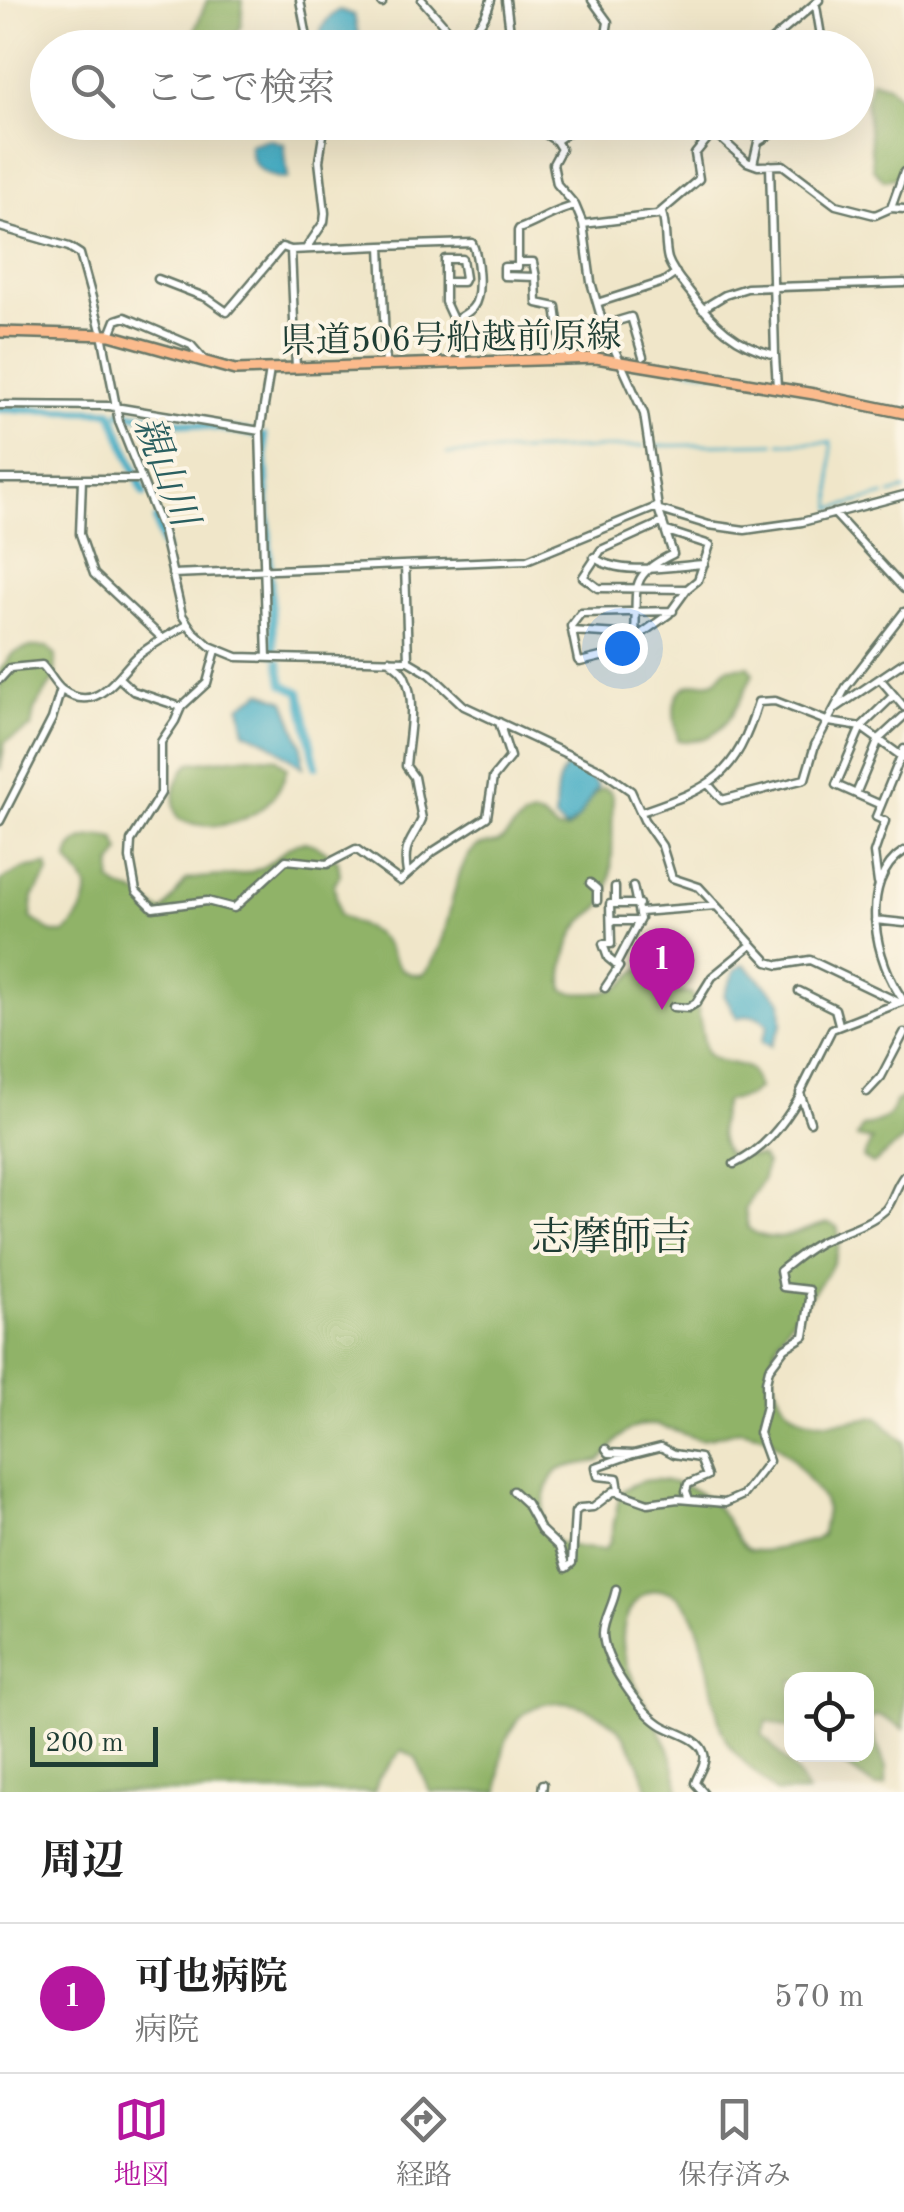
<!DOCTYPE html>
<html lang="ja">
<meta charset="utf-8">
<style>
:root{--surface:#fff;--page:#f6f6f6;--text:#222;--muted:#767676;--line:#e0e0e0;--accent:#b5179e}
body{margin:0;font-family:"Old Standard TT","Noto Serif JP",serif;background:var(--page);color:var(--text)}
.controls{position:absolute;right:30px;bottom:30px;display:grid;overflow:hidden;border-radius:20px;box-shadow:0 10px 40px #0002}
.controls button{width:90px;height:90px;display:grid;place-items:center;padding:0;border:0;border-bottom:2px solid var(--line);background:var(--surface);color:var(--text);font:50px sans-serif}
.scale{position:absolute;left:30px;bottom:25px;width:128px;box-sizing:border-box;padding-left:10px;border:5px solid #1f3d34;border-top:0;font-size:28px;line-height:35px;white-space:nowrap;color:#1f3d34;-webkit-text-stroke:8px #fcf5e5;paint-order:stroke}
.you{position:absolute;left:622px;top:648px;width:35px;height:35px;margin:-25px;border:8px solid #fff;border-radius:50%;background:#1a73e8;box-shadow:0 0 0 15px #1a73e833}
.badge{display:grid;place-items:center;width:65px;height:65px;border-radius:50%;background:var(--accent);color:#fff;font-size:32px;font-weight:700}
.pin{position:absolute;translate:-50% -82px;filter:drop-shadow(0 2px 5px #0008)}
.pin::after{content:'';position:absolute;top:52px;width:35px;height:30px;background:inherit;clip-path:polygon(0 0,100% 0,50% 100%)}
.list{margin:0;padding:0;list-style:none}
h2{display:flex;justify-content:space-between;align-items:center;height:130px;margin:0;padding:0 40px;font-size:42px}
h2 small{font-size:32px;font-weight:400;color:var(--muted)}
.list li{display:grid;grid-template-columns:65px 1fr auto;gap:30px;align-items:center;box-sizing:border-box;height:150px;padding:0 40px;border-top:2px solid var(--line)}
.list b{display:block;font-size:38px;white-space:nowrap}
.list p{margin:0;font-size:32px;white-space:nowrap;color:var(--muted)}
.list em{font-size:32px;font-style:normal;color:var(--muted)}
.icon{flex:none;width:55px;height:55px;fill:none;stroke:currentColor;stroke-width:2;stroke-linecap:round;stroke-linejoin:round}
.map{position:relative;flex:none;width:904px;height:1792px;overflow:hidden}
.search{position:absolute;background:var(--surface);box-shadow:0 10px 40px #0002;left:30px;right:30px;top:30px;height:110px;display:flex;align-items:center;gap:25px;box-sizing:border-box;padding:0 35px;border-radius:55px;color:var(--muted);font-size:38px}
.sheet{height:280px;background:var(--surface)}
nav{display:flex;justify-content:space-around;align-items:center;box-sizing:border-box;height:140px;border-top:2px solid var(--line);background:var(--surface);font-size:28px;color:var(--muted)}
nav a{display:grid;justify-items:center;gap:5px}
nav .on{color:var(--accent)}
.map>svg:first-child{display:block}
.forest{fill:#90b368;stroke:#58784e;stroke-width:2.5;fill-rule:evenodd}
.water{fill:#45adc5;stroke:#32757c;stroke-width:2.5}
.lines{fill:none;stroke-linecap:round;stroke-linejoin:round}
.stream{stroke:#45adc5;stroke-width:2.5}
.river{stroke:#45adc5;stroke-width:8}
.minor-casing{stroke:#687868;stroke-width:11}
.major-casing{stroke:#687868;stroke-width:14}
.minor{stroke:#fff;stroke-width:6}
.major{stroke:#fbbb8d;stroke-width:9}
.labels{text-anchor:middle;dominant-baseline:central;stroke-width:8;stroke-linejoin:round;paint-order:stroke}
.street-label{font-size:35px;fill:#1f3d34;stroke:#fcf5e5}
.water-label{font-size:38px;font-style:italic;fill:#2a5f60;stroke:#fcf5e5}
.quarter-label{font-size:40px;fill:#1f3d34;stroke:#fcf5e5}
</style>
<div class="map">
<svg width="904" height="1792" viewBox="0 0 904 1792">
<rect width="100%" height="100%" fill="#fcf5e5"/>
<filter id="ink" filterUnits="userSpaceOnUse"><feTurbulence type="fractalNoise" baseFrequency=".01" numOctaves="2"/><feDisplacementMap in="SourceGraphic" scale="20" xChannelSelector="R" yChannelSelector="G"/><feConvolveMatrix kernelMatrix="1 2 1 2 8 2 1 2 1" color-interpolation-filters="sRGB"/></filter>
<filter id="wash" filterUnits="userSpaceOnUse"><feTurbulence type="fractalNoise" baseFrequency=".0048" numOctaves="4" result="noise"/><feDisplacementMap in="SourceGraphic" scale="40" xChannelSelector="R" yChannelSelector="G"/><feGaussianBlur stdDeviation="2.25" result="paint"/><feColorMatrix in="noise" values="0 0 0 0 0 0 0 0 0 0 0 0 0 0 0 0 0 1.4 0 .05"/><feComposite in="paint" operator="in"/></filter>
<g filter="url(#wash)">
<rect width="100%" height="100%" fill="#f0e6c9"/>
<path class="forest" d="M207,0h36l-2,27 -18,20h-35z
M871,80l17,5 16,18v65l-9,10 -11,2 -11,-11 -1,-10 -6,-57z
M31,647h17l8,9 -1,21 -21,33 -3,18 -26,14 -5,28v-99l13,-18z
M749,666l4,8c-16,33 -31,74 -75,66 -3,-18 -11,-45 11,-55 8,-3 17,-1 26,-4l12,-13z
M249,756l27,2 11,10c-10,47 -66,70 -108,51 -10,-17 -4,-42 11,-56z
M603,788l7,3 3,6c-2,32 2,66 -6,96 -4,17 -15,18 -25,29 -13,13 -22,50 -18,68 12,6 43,4 55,-3 13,-7 15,-21 32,-21l10,26 30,1 7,17 8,43c13,13 31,7 45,17l7,18 -10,8 -23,5c-7,16 -8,38 2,52l34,4 5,7 -3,14 -18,31 3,19c27,22 53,0 81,-5l8,4c18,56 -89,97 -60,164 19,45 65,29 101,26l26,25v287l-23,-13h-7l-5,7 17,45v17l-11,2 -45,-32 36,-1v-74h-74l-1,48 -24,-7 -5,13 36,41 9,17h-32c-15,-17 -42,-36 -51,-57 -16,-33 -15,-136 -58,-144 -13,-3 -25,3 -33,14 -31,45 17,101 35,142 6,14 9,30 11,45h-30c-7,-22 -15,-45 -31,-63 -14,-14 -36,-25 -56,-26 -52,-3 -63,46 -63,89h-69l-14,-34 -14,-8 -23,27 -5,15h-374v-911l23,-12 24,-4 2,8 -16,24 -2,21 22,15h12c11,-9 24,-30 22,-45 -2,-10 -14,-19 -19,-28 2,-23 27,-26 47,-21l5,13 -8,13 -1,16c9,10 13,7 23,11 11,5 17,16 29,20l23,-32c21,-5 43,-2 64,-8 42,-12 38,-54 88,-11l2,14 -6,9 5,31c12,7 26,11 37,19 20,14 15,42 46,41 31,-28 24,-92 50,-124 7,-10 19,-5 28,-10 12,-8 22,-30 39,-25 6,1 12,10 18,14h10c16,-11 18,-34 36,-42zM645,1425h12l44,15 39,-10 26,6 26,22 30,40 4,11 -4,26 -7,5c-15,3 -57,17 -69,8 -10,-7 -16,-23 -23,-33 -22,-29 -72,-50 -103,-22l-10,49 -6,8c-16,-2 -41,-3 -55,-12 -14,-9 -4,-55 6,-65 7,-8 34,-10 45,-12 19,-17 15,-30 45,-36z
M904,1098v41l-31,25 -10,-6 9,-18 -15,-3 5,-10c17,-5 28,-6 33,-25z"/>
<path class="water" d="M339,10l15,5 7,32h-43c2,-19 5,-26 21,-37z
M269,139l15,5 4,34 -3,1c-20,-3 -37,-13 -35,-35z
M262,692l23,9 17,44 1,22 -38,-27 -20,-8 -5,-26z
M569,765l16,8 13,13 -20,33 -12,10 -11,-9c1,-18 -1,-43 14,-55z
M744,964l37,36 1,24 -11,22 -9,-4 6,-17c-8,-11 -19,-11 -31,-7l-13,-23 11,-25z"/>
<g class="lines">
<path class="stream" d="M627,358l87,15
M780,443l51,-1 1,67 52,-14
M654,446l120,-3
M447,454l198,-8
M890,494l14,-4"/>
<path class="river" d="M0,409l111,2 33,82
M121,412l71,12
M198,425l58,9
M264,436l6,131
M156,520l8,30
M270,576l4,78
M279,662l4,22 17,8 16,74"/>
</g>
</g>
<g filter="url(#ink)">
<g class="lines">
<defs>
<path id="minor" d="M300,0l9,48
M382,0v3
M422,0l42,48
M506,0l6,48
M592,0l16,22 -4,26
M816,6l7,42
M457,35c20,0 29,-17 34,-35
M763,48l56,-48
M527,122l29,19
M714,132l33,30 11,4 25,-1 53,40 39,10 16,-7 13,1
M556,141l5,8 -8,15 4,20 18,21 8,19 8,58 12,42 41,90 14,94 15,46c-47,22 -35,36 -38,81
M556,141l27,-19
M753,164l5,-22 33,-20
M770,165l5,190
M891,208l13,-36
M662,213c5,15 2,31 6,46 4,12 14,23 22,33 23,32 45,53 85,63l2,32
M583,224l74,-9 42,-36 -4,-25 26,-32
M0,227l69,20 11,7 22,80 17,88 44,110 19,83 11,16 17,15 27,11 171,4 22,13 34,32 139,65 28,20 13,29 18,26 10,32 27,9 69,75 11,3 31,-5 88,42
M381,246l91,-3c6,12 11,52 1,64 -4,6 -14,10 -20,15
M307,247l17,-25 1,-9 -6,-52 6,-39
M291,250l5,118
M518,262h15l3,15 -32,-1v-9h14v-36l1,-2c20,-7 35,-19 56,-23
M536,277l1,26 19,4 7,51
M158,279l49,19 20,14 55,-65 9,3 90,-4 5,120
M445,282h18l2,-4 -3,-19h-17v43l11,24 9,35
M597,303l66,-21 13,-9
M702,309l23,-14 22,-7 157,-5
M604,325l27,-8 12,40
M110,335l6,-15 9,-3 66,28 14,16
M0,405l109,1 151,25
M0,479h82l-2,55 14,40 69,65
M82,479h58
M834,513l70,76
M663,522l-62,28 -18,27 15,11 89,1
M667,531l43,14 -12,35 -11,9 -18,25 -56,40 -33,8 -2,-2 -7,-34 10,-13 92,-2
M594,557c23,20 81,9 110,7
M405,565l3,96
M172,574l355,-14 127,-52 55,17 36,5 57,-8 102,-27
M572,631l62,4
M216,650l-9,33 -26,24 -6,14 -14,21v51l-30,48 -1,17 6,33 17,17 54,-7 27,7 52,-48 41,4 29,-15 44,32 34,-30 53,-34 6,-39 17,-21 -11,-35
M267,658l-7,-227 10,-61
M389,660c5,6 13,9 16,17 12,26 3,62 1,89l8,11 8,42c-10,23 -20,25 -15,54
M0,679l10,-11 32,-3c7,7 12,19 20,25 37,27 57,-19 78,-36 14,-11 31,-20 47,-29
M120,679l13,12 48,16
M881,680l23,27
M836,708l68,-46
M708,784l14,16 83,-21 10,-34 31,-58 58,-75
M856,794l23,-55 25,-23
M881,805l-45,-20 25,-58 33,-32
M641,812c70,-24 95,-35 117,-110l17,-1 54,21 32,5 43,31
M0,821l52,-102 9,-30
M590,883l7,6v12
M878,883l-4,-30 11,-32 -9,-4 28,-68
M615,903v-16
M640,912l76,-6
M875,920l29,3
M611,921h28
M616,965l24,-46 -7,-33
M605,988l14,-21 -11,-9 -5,-14h8l-1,-40h29
M799,991l36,18 4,15
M673,1007l15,1 8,-5 16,-26 39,-32
M867,1092l14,-15 23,-44
M810,1122l-10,-29 32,-64 72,-28c-29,-38 -47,-120 0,-150
M734,1164c30,-14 48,-38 65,-66
M606,1449l3,4 24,1 28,-7 13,7 26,4 7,18 -19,8 -2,7 3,8
M619,1490l-2,-12 -19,-2 -2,-9 37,-13
M513,1491l13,12 15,27 18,17 7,21 6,-5 3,-51 5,-4 13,-1 21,-16 34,12 30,-4 47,4 18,-8 26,-34 -10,-28 7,-27v-24l3,-13 16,-21 19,-12 6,-37 -1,-9 -26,-3 -3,-16c13,-10 31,-26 47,-32 19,-9 41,-14 58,-29 7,-6 10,-23 19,-34
M616,1589c-2,15 -13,31 -13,45 1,27 35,75 57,90 13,9 40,13 44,30 3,9 -6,19 -9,29l8,9
M542,1792l1,-8"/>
<path id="major" d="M0,332l110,3 125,35 361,-12 218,36 90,19"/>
</defs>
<use href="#minor" class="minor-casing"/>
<use href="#major" class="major-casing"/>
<use href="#minor" class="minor"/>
<use href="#major" class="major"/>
</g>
</g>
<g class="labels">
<g class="street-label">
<text transform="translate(451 340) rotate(-1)">県道506号船越前原線</text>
</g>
<g class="water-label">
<text transform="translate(164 472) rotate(69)">親山川</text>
</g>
<g class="quarter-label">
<text x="611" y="1240">志摩師吉</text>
</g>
</g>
</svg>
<div class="controls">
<button><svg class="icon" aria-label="locate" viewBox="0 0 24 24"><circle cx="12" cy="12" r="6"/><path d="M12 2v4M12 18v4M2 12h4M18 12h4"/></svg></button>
</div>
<div class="scale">200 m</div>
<div class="you"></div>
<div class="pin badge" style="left:662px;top:1010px">1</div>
<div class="search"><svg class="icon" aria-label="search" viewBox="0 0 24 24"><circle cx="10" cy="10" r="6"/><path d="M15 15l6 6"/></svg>ここで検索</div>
</div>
<section class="sheet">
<h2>周辺<small></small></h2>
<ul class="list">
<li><span class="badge">1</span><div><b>可也病院</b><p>病院</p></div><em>570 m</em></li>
</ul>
</section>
<nav>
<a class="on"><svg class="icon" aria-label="map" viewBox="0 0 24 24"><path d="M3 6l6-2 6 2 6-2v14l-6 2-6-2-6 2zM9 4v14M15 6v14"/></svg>地図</a>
<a><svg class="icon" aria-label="directions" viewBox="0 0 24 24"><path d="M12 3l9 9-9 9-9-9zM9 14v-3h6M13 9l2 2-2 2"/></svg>経路</a>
<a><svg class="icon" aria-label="saved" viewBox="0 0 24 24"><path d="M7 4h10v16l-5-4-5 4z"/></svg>保存済み</a>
</nav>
